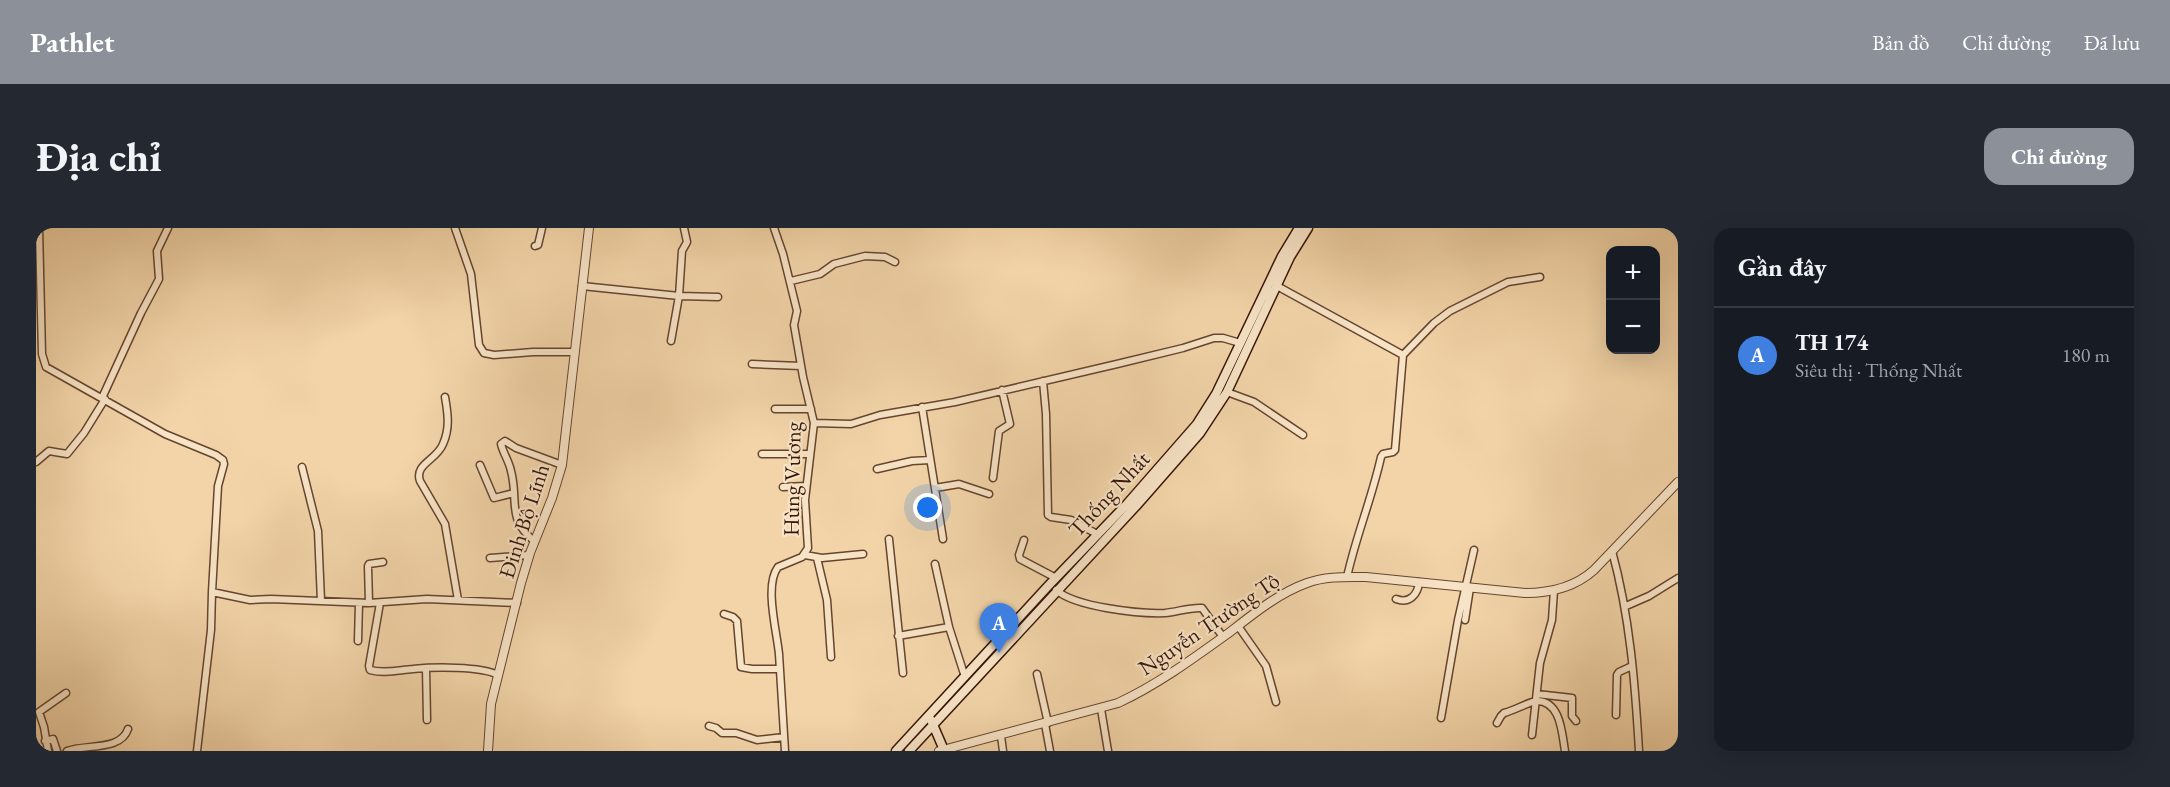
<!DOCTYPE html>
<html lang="vi">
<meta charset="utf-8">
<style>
:root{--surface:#171b24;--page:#242831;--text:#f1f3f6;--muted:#9ea1a6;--line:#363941;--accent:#8c9099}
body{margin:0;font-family:"EB Garamond",serif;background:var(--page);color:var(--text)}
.controls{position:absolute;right:18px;top:18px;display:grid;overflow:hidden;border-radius:12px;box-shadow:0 6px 24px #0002}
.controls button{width:54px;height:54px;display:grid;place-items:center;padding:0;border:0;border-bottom:2px solid var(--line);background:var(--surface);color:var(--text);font:30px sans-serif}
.you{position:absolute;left:892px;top:280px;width:21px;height:21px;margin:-15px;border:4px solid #fff;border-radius:50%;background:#1a73e8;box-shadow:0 0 0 9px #1a73e833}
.badge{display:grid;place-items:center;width:39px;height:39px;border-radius:50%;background:var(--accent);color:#fff;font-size:20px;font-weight:700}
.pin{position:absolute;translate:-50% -50px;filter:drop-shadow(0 2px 3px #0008)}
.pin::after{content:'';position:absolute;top:32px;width:21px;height:18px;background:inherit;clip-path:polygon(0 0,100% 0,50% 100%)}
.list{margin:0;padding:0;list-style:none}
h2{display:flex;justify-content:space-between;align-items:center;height:78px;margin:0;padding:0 24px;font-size:26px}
h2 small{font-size:20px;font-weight:400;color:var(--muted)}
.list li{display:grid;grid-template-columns:39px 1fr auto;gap:18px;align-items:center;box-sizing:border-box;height:96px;padding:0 24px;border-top:2px solid var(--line)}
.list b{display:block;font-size:22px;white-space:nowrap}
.list p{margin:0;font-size:20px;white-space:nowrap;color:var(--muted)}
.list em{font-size:20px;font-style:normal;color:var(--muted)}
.map{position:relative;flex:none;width:1642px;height:523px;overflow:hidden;border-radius:18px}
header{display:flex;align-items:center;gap:36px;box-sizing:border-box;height:84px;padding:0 30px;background:var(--accent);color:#fff}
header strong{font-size:28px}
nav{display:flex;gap:33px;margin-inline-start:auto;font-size:21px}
.intro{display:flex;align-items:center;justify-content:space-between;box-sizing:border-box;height:144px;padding:0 36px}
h1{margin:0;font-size:42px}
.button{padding:15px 27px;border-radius:18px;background:var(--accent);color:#fff;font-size:21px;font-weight:700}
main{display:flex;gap:36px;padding:0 36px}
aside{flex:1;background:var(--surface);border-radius:18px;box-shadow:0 6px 24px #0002}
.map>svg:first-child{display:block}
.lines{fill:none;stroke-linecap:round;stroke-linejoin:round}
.minor-casing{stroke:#66452e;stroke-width:9}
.tertiary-casing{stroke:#66452e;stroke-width:10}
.secondary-casing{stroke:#371506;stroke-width:11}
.minor{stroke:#f7e3c6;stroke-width:6}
.tertiary{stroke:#f7e3c6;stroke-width:8}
.secondary{stroke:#f7e3c6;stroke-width:8}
.labels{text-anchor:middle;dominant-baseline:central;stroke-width:4.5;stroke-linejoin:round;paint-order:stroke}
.street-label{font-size:22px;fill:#371506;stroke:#f7e3c6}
</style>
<header>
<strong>Pathlet</strong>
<nav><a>Bản đồ</a><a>Chỉ đường</a><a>Đã lưu</a></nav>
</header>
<div class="intro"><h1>Địa chỉ</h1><a class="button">Chỉ đường</a></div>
<main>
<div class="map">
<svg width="1642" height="523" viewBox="0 0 1642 523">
<rect width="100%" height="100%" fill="#f2d4a8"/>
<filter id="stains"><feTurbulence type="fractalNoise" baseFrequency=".00333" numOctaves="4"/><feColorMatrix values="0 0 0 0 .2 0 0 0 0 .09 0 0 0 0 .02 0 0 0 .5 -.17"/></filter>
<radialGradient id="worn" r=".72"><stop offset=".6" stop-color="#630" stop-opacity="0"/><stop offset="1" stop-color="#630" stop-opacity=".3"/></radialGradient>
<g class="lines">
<defs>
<path id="minor" d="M3,0l3,126 4,13 119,67 51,21 7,5 1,4 -6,22 -6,106 38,8 21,-1 98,4 58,-4 90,4
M419,0l16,46 8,71 5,8 10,2 39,-3h41
M648,0l3,14 -5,9 -3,45 39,1
M738,0l9,26 14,57 -3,14 9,52 11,46 -9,77 3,48 -6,9 -24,10c-14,18 -1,65 1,87 2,32 4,65 6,97
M499,18l3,-1 4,-17
M755,53l29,-7 14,-10 31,-8 20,1 10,5
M546,58l97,10 -8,45
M1241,58l126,69
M716,136l49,2
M1007,153l3,33 2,101 3,2 20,3 26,14
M1191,164l27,10 49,33
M409,169c3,17 5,31 -2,47 -6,16 -29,20 -23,37l25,43 13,76
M66,170l39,-85 18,-34 -2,-28 11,-23
M886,179l21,132
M739,181h36
M778,195l37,1 29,-9 75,-13 162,-38 66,-16 31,-10h9l17,5
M726,226h48
M0,234l13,-11 18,3 17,-21 21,-34
M444,237l14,33 20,-5
M266,239l16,64 3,70
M841,241l35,-8 18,-1
M957,250l6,-47 11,-7 -8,-34
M747,259l23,-1
M899,260l24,-4 30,10
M853,311l14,134
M988,312l-5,15 1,4 36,19
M498,313c-28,-23 -15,-40 -23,-70 -2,-10 -8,-18 -10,-27l4,-3 11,7 46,17
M1576,323c18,66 23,132 27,200
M769,327l17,3 41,-4
M454,330l39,-3
M781,330l10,42 4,57
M899,336l14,63 16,50
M1311,349c9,-41 25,-79 34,-120l2,-3 10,-2 2,-2 8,-95 31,-32 16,-12 58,-29 32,-5
M1020,362c19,17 83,24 109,23 12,-1 25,-6 37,-5l21,29
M1360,371c13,5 22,-4 23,-17
M333,375l-1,-37 1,-2 14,-2
M344,375l-11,63 1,4c14,4 29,0 43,-1 20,-2 68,-3 85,6
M1590,378l23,-10 29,-18
M688,386l9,3 4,4 4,46 11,2h27
M1429,392l5,-32
M1202,398l28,40 10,36
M862,408l51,-9
M322,413l1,-38
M390,440l1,52
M1001,446l11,49
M1501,466l35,4v18l4,5
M1065,481l7,42
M1580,487l1,-40 2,-3 13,-6
M1405,490l17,-98 16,-70
M1461,495l4,-7 3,-3c9,-2 25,-11 32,-12 25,-1 26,33 29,50
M1009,496l5,27
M673,498l7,2 6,5h14l21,7 27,-3
M1496,507l8,-72 12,-43 2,-30
M965,508l2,15
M9,513l8,-2 4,12
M12,523l-4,-24 -5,-15 27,-19
M31,523c19,-7 54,0 61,-22
M161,523l14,-121 1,-38"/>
<path id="tertiary" d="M452,523l3,-47 30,-121 9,-30 22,-55 10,-33 27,-237
M903,523l179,-48c39,-18 76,-45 112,-71 23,-18 49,-39 77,-49 19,-7 39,-6 59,-6l159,16c25,0 49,-5 69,-23l84,-88"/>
<path id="secondary" d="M895,492l13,30
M860,523l153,-166 78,-81 70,-80 19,-30 66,-138 17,-28
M873,523l227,-245 64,-73 27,-41 63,-135 18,-29"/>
</defs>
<use href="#minor" class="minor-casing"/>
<use href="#tertiary" class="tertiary-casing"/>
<use href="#secondary" class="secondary-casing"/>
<use href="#minor" class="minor"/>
<use href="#tertiary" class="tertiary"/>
<use href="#secondary" class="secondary"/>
</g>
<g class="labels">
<g class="street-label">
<text transform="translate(756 251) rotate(-89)">Hùng Vương</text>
<text transform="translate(1073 266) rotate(-47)">Thống Nhất</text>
<text transform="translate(488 293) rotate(-72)">Đinh Bộ Lĩnh</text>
<text transform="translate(1173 396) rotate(-34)">Nguyễn Trường Tộ</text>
</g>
</g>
<rect width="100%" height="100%" filter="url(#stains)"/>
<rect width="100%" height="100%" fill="url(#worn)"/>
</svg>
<div class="controls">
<button>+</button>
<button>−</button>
</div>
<div class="you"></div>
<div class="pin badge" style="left:963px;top:425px;background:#3f7fe0">A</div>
</div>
<aside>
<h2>Gần đây<small></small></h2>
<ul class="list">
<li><span class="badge" style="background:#3f7fe0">A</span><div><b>TH 174</b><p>Siêu thị · Thống Nhất</p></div><em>180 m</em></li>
</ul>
</aside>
</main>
